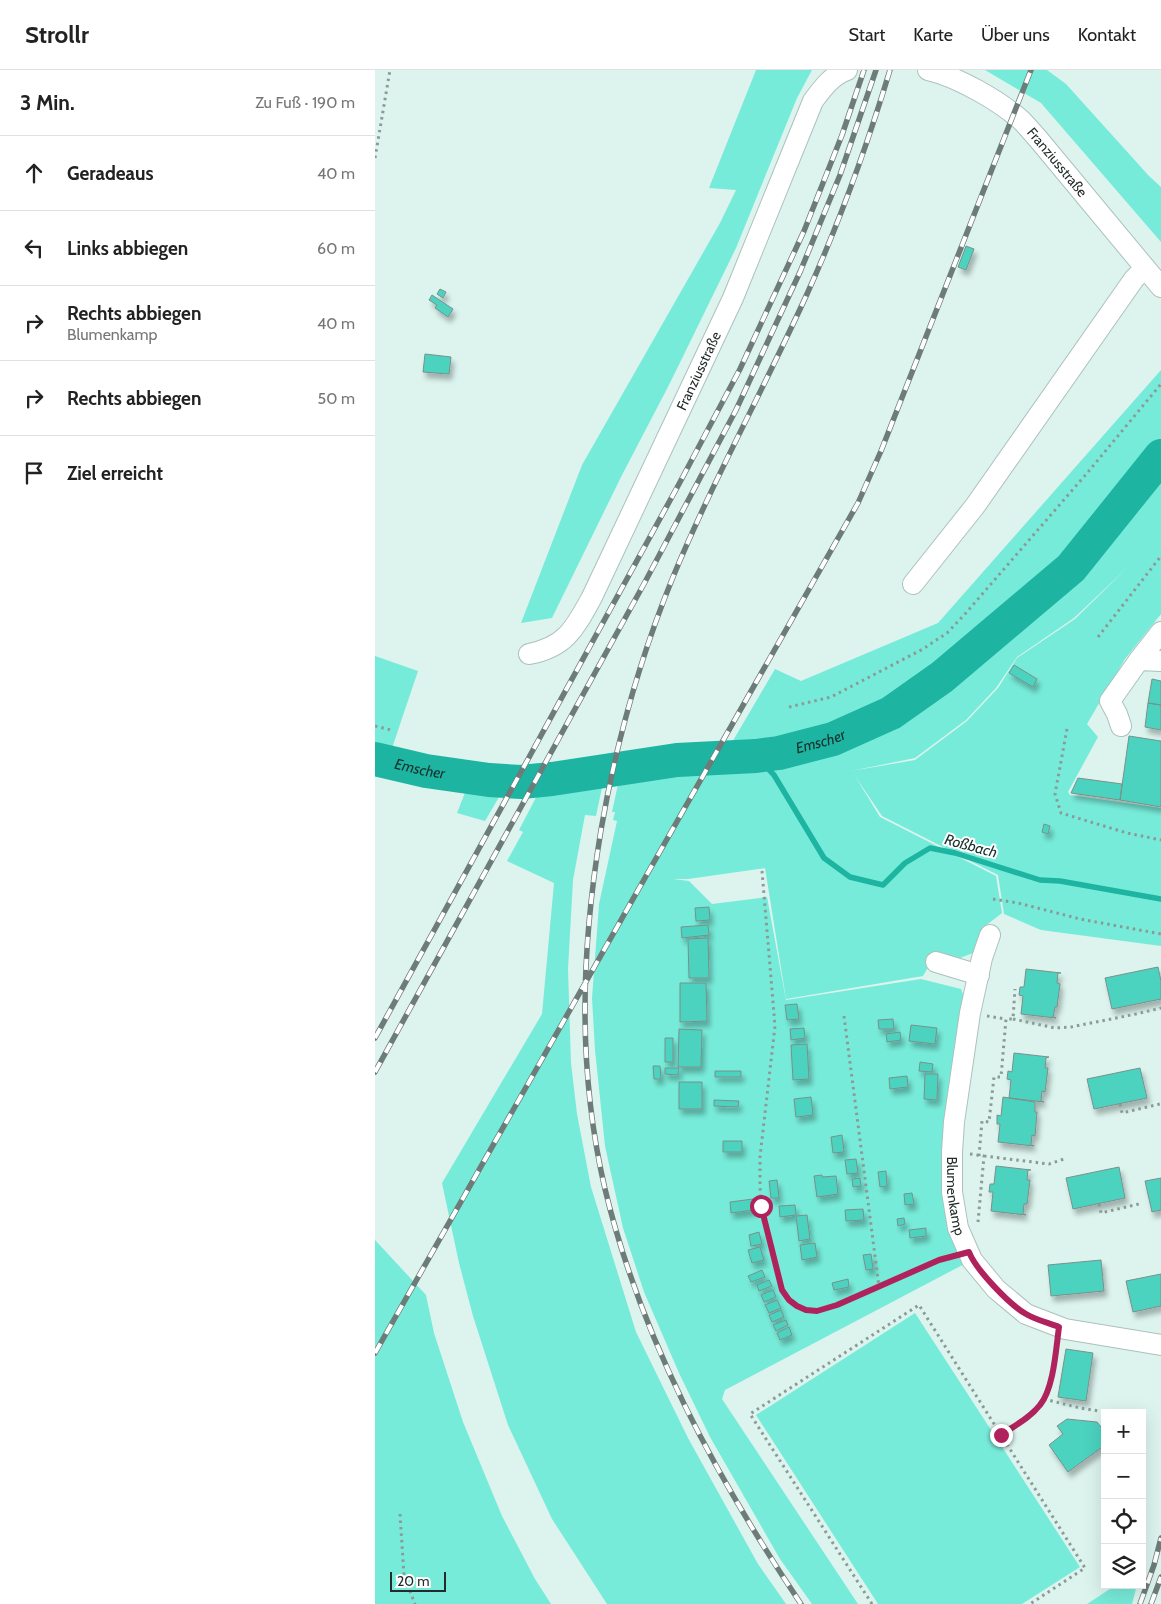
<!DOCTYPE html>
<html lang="de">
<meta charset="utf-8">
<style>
:root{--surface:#fff;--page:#f6f6f6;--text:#222;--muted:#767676;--line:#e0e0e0}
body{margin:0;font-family:Cabin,sans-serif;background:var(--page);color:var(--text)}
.controls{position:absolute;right:15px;bottom:15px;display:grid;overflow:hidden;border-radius:0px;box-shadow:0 5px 20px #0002}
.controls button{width:45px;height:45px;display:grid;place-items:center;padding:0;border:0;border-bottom:1px solid var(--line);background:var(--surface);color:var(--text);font:25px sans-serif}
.scale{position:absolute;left:15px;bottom:12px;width:56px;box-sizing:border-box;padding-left:5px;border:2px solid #232c2a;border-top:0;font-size:14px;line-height:18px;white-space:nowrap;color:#232c2a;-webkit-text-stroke:4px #fff;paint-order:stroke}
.stop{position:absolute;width:15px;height:15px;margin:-11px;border:4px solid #b0225c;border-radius:50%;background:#fff}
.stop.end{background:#b0225c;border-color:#fff;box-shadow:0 1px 5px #0008}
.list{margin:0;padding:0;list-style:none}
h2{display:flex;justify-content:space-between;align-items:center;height:65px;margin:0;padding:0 20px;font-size:21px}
h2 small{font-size:16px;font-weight:400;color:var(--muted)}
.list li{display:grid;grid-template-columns:32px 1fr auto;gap:15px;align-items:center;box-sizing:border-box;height:75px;padding:0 20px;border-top:1px solid var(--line)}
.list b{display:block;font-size:19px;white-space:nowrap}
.list p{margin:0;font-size:16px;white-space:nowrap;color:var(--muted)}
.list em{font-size:16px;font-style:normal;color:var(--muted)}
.icon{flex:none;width:28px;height:28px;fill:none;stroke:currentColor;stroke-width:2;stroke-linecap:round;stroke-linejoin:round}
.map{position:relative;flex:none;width:786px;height:1534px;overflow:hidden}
header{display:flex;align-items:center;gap:30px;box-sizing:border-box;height:70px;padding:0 25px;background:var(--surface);border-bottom:1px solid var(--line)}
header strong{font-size:24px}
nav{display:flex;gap:28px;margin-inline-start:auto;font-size:18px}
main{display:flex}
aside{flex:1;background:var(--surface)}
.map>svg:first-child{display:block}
.green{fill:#77ebd9;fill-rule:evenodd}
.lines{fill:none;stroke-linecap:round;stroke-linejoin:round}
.stream{stroke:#1db4a2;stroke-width:5.5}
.river{stroke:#1db4a2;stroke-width:34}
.building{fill:#4cd3c0;stroke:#7a908b;filter:url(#shadow)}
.minor-casing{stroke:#abc1bd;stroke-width:22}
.path{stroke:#8a9b97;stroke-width:3;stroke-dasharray:2.5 4;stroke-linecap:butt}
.minor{stroke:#fff;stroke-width:20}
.rail-casing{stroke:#6e7c79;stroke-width:5.5}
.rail{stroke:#fff;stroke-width:4;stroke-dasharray:11;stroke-linecap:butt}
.route{stroke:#b0225c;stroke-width:6}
.labels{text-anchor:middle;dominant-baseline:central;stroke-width:4;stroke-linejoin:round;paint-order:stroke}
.street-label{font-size:14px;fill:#232c2a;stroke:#fff}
.water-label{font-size:15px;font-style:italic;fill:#19302c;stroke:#fff}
</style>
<header>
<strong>Strollr</strong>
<nav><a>Start</a><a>Karte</a><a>Über uns</a><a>Kontakt</a></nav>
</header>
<main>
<aside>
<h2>3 Min.<small>Zu Fuß · 190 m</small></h2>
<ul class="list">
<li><svg class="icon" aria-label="ahead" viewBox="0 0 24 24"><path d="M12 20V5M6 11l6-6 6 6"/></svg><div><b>Geradeaus</b></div><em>40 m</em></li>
<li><svg class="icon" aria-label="left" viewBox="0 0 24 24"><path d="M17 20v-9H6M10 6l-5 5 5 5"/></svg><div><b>Links abbiegen</b></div><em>60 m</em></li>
<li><svg class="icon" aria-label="right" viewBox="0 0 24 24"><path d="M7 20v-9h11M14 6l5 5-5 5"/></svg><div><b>Rechts abbiegen</b><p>Blumenkamp</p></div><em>40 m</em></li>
<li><svg class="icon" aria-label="right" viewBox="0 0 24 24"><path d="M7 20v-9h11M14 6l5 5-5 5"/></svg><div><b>Rechts abbiegen</b></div><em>50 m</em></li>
<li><svg class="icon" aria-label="arrive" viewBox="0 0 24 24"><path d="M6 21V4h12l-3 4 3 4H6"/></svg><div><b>Ziel erreicht</b></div></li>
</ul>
</aside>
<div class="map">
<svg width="786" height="1534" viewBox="0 0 786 1534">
<defs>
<filter id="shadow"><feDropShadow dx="3" dy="5.5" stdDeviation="2.5" flood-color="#0004"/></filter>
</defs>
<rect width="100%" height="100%" fill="#dcf3ee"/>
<path class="green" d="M381,0h56l-15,28 -61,150 -66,135 -49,94 -69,141 -31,5 61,-158 138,-242 16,-33 -27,-2z
M610,0h62l19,14 83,92 12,11v55l-120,-139z
M786,300v244l-36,45 -38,65 11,13 -30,55 2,3 91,13v138l-120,-16 -37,-16 -6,-39 -116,-59 -27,-40 25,41 116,59 6,37 -18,14 -11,26 -13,5 -24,-5 -13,23 -137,23 -21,-131 -77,11h-15l16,2 23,23 55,-7 19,103 135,-21 40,10 9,24 -18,139 20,108 -247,130 -3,9 136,205h-46l-32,-45 -70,-122 -31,-64 -35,-81 -21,-64 -18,-82 -10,-96 -3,-52 7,-94 18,-83 -4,-1 2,-8h-3l8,-37 101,-8 10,-23 44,-75 26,12 137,-58zM753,497l-53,52 -58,39 -19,30 -31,33 -52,39 -64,11 64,-13 51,-38 30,-32 21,-31 57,-39z
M0,586l43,15 -28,83 -15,-5z
M229,708l-8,38 -11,-1 -12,65 -5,89 3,94 6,51 14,73 45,145 52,106 70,126 28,40h-179l-55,-85 -44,-94 -35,-109 -14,-53 -17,-80 100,-169 12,-131 -47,-22 16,-29 -4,-2 24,-46z
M93,715l34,7 -17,29 -28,-8z
M0,1170l51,55 8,38 29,89 39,94 33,63 16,25h-176z
M540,1243l165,254 -58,37h-144l-122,-189z
M741,1515h21l-5,19h-45z"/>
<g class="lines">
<path class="stream" d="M381,686l18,19 50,83 26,19 33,8 22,-22 25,-15 25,5 85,27 20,1 101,18"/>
<path class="river" id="s1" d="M0,689l51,12 63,9 32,2 31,-3 125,-19 79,-4 23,-3 54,-14 58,-26 51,-36 129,-109 90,-112"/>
</g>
<path class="building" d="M591,176l8,3 -8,21 -8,-3z
M65,219l6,3 -3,6 -6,-4z
M57,225l21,14 -5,8 -13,-9 2,-3 -8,-5z
M50,284l26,3 -2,17 -26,-2z
M639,595l23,14 -4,8 -24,-14z
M777,609l9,2v24l-13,-2z
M773,633l13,2v25l-16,-3z
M754,666l32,5v66l-41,-7z
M703,708l44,6 -2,16 -49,-7z
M669,754l6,2 -2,8 -6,-2z
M334,837l1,13 -14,1 -1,-13z
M333,855l1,10 -27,3 -1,-11z
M333,868l1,40h-20l-1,-39z
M783,897l3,14v18l-49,10 -7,-31z
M651,899l35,4h-3l-1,10 3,1 -3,23h-2l-2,10 3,1 -35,-4 2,-18 -4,-1 1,-8h4z
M305,913h26l1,38 -27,1z
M422,934l2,15 -12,1 -2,-15z
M518,949l1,10h-15l-1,-9z
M536,955l26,3 -2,16 -26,-3z
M429,958l1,10 -14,2 -1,-11z
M304,959l23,1 -1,37h-23z
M525,962l1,8 -14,2 -1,-8z
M290,968h8v24h-8z
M432,974l2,35 -16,1 -2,-35z
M639,983l35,4 -3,1 -1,10h3l-3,24 -3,-1 -1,10 3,1 -35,-4 2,-18 -4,-1 1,-8 4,1z
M545,992l13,2 -1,8 -13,-1z
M278,996h7l1,13h-7z
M290,998h14l-1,7 -13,-1z
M765,998l7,30 -53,11 -7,-30z
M340,1001h26v6h-26z
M550,1004h13l-1,26 -13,-1z
M532,1006l1,11 -18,2 -1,-11z
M304,1012h23v27h-23z
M436,1027l2,18 -17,2 -2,-18z
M628,1027l32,5v10h2l-2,24 -3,-1 -1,10 3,1 -36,-4 2,-18h-3v-9l4,1z
M339,1030l25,1 -1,6 -24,-1z
M467,1065l2,17 -11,1 -2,-16z
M348,1071h19v11h-19z
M481,1089l2,14 -11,1 -2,-14z
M621,1096l35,4h-3l-1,10h3l-3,24h-3l-1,10 3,1 -35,-4 2,-19h-4l1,-8h4z
M744,1097l6,31 -52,11 -7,-31z
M511,1101l1,15 -7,1 -2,-15z
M447,1105v2l14,-1 2,18 -21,3 -3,-21z
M485,1108l1,8 -8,1 -1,-8z
M786,1108v32l-9,2 -7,-31z
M402,1110l2,18h-8l-2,-17z
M537,1123l2,11 -9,1 -1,-11z
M378,1129l1,11 -23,3 -1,-11z
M420,1135l1,10 -16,2 -1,-11z
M488,1139l1,11 -18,1 -1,-11z
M432,1145l3,24 -11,2 -3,-25z
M529,1148l1,6 -7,2 -1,-7z
M551,1158v8l-16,2 -1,-8z
M384,1162l3,12 -11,2 -2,-11z
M440,1173l2,14 -15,3 -2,-15z
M385,1177l4,13 -12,3 -4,-13z
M496,1184l2,15 -7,1 -3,-15z
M726,1190l3,31 -53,5 -3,-31z
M387,1200l3,7 -14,5 -3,-6z
M786,1204v32l-28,6 -7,-31z
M473,1209l1,8 -15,3 -2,-7z
M394,1210l3,6 -13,5 -2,-6z
M398,1220l3,7 -12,5 -3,-7z
M402,1230l4,8 -12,5 -4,-8z
M406,1240l3,7 -12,5 -3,-7z
M411,1250l2,5 -12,6 -3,-6z
M414,1257l3,8 -12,5 -3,-7z
M691,1279l27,4 -7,48 -28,-4z
M692,1349l30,3 8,10v13l-37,27 -19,-27 14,-11 -6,-8z"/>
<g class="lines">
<defs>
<g id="minor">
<path id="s2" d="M553,0c30,7 70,30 93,50 6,6 12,13 18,20l122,147"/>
<path d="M538,514l62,-78 159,-227 11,-11"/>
<path id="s3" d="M154,584c37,-7 46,-26 63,-57l141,-299 80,-197c9,-12 19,-26 34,-31"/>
<path d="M764,590l22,-28"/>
<path d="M746,656l-4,-12 -7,-13 29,-41 22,1"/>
<path id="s4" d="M615,865l-8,23 -12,55 -16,109 -2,30v40l6,36 14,32 24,29 30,25 39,15 96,16"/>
<path d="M561,892l43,13"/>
</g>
</defs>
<use href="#minor" class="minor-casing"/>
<path class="path" d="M0,88l15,-88
M723,567l63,-81
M414,637l42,-10 92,-48 24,-16 18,-19 123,-142 73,-88
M0,656l16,4
M692,659l-12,65 6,19 66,20 34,7
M387,801l13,155 -15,131v29l1,20 21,83c8,12 19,24 34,22 13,-1 29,-10 40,-15 28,-12 55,-24 83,-36l13,-3
M618,829l25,4 62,16 81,15
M469,946l35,271
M612,946l19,3
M638,949l42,9 16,-1 65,-13 25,-6
M745,1034l2,9 38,-9
M595,1084l14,2 -6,66
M604,1086l3,-35 7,1 5,-45h7l5,-58h7l2,-30
M609,1086l65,8 18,-6
M724,1134l2,9 38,-9
M669,1329l36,9 32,5
M767,1348h1
M625,1365c15,-10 35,-19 44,-35 9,-16 10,-36 12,-54
M25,1444l4,62 11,28
M497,1534l-122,-190 169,-109 166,263 -55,36"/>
<use href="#minor" class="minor"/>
<defs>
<path id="rail" d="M0,968l304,-554 61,-115 64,-138 38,-96 22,-65
M0,1002l270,-490 91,-172 64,-138 40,-97 36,-105
M0,1283l483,-850 23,-52 150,-381
M426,1534c-85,-127 -160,-265 -196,-415 -28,-120 -24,-239 -4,-359 15,-87 39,-172 72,-253 40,-97 91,-188 134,-283 33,-73 60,-148 83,-224
M765,1534l14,-39 7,-27
M776,1534l10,-27"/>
</defs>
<use href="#rail" class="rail-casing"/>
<use href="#rail" class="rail"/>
</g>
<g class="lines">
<path class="route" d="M386,1136l21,84 7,10 8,6 9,4 11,1 20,-6 102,-45 30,-8c7,18 41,53 57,62 10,6 23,9 33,13 -3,21 -5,61 -19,78 -10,13 -26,21 -39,30"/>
</g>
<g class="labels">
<g class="street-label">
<text stroke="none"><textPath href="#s2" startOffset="162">Franziusstraße</textPath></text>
<text stroke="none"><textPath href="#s3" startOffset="339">Franziusstraße</textPath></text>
<text stroke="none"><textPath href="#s4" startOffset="265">Blumenkamp</textPath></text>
</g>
<g class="water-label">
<text stroke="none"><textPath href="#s1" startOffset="451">Emscher</textPath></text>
<text stroke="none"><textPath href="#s1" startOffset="46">Emscher</textPath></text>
<text transform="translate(596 776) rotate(15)">Roßbach</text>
</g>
</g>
</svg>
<div class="controls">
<button>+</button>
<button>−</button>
<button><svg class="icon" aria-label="locate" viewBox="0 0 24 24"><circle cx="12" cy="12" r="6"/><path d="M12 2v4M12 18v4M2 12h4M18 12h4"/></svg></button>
<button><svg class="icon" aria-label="layers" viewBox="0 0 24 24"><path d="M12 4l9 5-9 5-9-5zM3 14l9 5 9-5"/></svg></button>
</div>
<div class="scale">20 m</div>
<div class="stop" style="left:386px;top:1136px"></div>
<div class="stop end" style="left:626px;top:1365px"></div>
</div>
</main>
